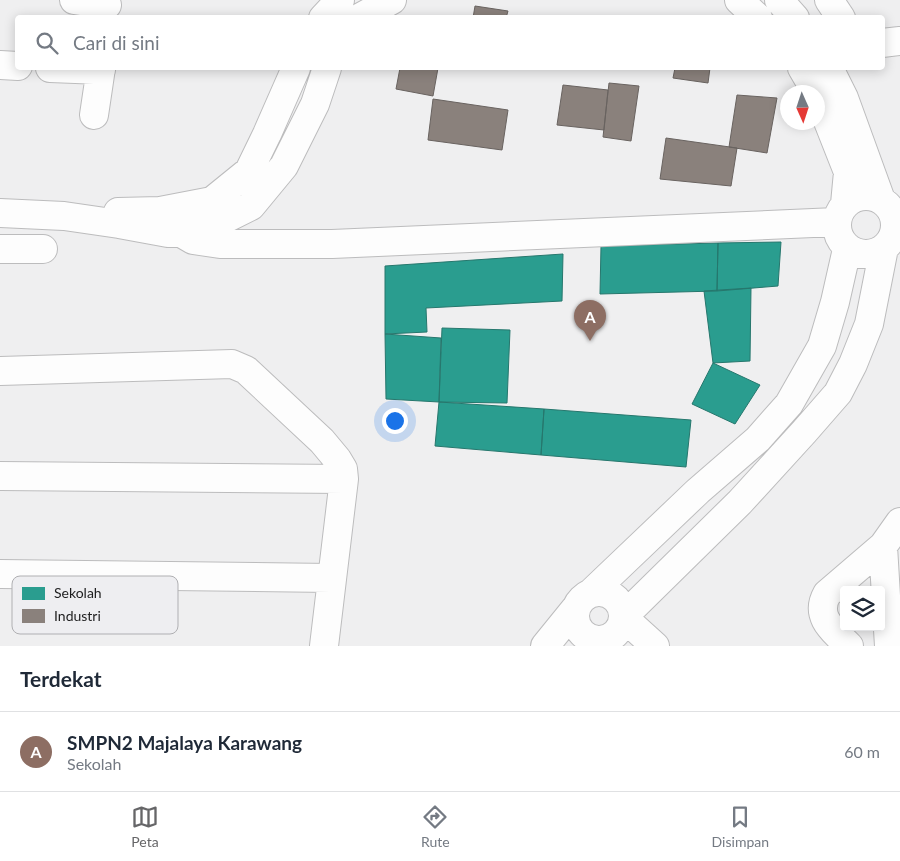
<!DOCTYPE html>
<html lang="id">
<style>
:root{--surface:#fff;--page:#f2f2f3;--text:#1f2937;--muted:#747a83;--line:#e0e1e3;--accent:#666668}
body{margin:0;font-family:Lato,sans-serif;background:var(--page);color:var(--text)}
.controls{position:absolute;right:15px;bottom:15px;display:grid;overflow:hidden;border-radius:5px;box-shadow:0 2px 12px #0003}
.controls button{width:45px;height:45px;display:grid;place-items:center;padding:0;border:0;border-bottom:1px solid var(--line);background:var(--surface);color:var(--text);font:25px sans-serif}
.compass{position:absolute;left:780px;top:85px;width:45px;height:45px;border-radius:50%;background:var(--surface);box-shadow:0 2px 12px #0003;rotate:177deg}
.you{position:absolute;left:394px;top:420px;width:18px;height:18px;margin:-12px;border:4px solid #fff;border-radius:50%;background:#1a73e8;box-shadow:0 0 0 8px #1a73e833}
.badge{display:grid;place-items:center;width:32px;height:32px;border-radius:50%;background:var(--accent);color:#fff;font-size:16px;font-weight:700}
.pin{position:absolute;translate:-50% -41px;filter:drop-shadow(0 1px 2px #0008)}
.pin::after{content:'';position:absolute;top:26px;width:18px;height:15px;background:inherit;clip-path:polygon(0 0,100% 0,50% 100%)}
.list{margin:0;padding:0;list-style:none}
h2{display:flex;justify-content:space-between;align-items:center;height:65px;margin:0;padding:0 20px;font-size:21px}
h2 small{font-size:16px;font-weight:400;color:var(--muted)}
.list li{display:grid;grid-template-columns:32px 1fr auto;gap:15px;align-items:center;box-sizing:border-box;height:80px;padding:0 20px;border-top:1px solid var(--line)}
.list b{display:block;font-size:19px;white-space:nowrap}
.list p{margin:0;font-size:16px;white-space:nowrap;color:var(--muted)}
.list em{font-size:16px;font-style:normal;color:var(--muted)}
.icon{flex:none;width:28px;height:28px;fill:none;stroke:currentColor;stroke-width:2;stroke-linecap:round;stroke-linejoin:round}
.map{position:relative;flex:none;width:900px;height:646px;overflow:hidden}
.search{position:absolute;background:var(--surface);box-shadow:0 2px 12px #0003;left:15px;right:15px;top:15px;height:55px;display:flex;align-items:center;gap:12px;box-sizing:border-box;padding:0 18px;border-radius:5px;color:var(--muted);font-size:19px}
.sheet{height:145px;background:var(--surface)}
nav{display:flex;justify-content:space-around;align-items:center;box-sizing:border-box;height:70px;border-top:1px solid var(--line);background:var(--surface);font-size:14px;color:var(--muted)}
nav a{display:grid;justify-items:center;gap:2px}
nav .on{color:var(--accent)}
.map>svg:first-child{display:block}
.schools{fill:#2a9d8f;stroke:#26776d}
.industry{fill:#8a817c;stroke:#696360}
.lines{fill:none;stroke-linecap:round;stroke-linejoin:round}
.minor-casing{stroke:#bcbcbd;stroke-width:30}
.minor{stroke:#fdfdfd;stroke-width:28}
.key{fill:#eeeef1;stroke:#afafb2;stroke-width:1}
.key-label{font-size:14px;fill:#1d1d1e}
</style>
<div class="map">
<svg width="900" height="646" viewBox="0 0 900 646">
<rect width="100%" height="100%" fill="#efeff0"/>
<path class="schools" d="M781,242l-3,44 -61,5 1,-48z
M718,243l-1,48 -117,3 1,-48z
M563,254l-1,47 -136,7 1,24 -42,2v-68z
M751,288l-1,73 -37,2 -9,-72z
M442,328l68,2 -3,73 -68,-1z
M385,334l56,4 -2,64 -53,-3z
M713,363l47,22 -25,39 -43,-20z
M439,402l105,7 -3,46 -106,-9z
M544,409l147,11 -5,47 -145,-12z"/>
<path class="industry" d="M475,6l33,5 -2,7h-33z
M400,68h38l-5,28 -37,-7z
M675,68h35l-2,15 -35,-5z
M609,83l30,3 -8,55 -28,-4z
M563,85l45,5 -4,40 -47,-5z
M737,95l40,3 -10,55 -38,-6z
M433,99l75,11 -6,40 -74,-10z
M666,138l71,10 -6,38 -71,-7z"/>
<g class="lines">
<defs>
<path id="minor" d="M74,0l33,5
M739,0l19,18
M779,0l16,18
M829,0l12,18
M323,18l17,-18
M359,18l33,-18
M882,43l18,-2
M0,65l18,1
M50,68l51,2
M802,68l14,24
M829,68l15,30 37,102
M818,96l30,76 -3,32
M94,115l7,-47
M837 225a29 29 0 1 1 58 0a29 29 0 1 1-58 0Z
M118,212l42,-1 52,-10 37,-30 18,-37 29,-66
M0,213l64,3 55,8 49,9 43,-7 40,-20 33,-40 31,-62 12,-36
M168,233h13l12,7 27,4h112l504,-22
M0,249h43
M0,371l232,-7 14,6 76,71 15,18 6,10 1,10 -20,167
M0,476l344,3
M883,546l6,100
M0,574l331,4
M575 616a24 24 0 1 1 48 0a24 24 0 1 1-48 0Z
M591,593l107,-102 60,-52 31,-35 33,-58 13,-44 12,-53
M545,646l30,-37
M655,646l-32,-29 117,-115 64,-70 34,-39 15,-29 16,-40 15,-76
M849,646c-15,-15 -35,-29 -22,-52l56,-48 17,-24"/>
</defs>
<use href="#minor" class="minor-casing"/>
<use href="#minor" class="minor"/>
</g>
<rect x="12" y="576" width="166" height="58" rx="8" class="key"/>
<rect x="22" y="587" width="23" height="13" fill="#2a9d8f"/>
<rect x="22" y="609" width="23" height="14" fill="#8a817c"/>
<g class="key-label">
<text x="54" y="598">Sekolah</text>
<text x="54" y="621">Industri</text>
</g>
</svg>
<div class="controls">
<button><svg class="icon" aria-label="layers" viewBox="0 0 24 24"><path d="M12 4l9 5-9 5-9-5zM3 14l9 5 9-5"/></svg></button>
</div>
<svg class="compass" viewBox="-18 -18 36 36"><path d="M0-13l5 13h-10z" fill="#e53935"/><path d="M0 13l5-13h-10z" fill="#747a83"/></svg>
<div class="you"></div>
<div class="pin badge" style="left:590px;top:341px;background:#8d6e63">A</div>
<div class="search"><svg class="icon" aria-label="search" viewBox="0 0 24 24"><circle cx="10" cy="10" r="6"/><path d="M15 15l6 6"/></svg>Cari di sini</div>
</div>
<section class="sheet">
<h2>Terdekat<small></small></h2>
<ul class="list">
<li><span class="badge" style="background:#8d6e63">A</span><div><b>SMPN2 Majalaya Karawang</b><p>Sekolah</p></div><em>60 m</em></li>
</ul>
</section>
<nav>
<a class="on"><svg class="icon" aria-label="map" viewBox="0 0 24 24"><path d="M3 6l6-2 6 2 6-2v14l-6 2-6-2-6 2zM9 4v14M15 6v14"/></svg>Peta</a>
<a><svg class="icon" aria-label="directions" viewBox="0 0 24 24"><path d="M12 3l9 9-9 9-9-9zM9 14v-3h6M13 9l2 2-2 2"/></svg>Rute</a>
<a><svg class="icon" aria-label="saved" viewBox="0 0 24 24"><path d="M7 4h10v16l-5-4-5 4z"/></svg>Disimpan</a>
</nav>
